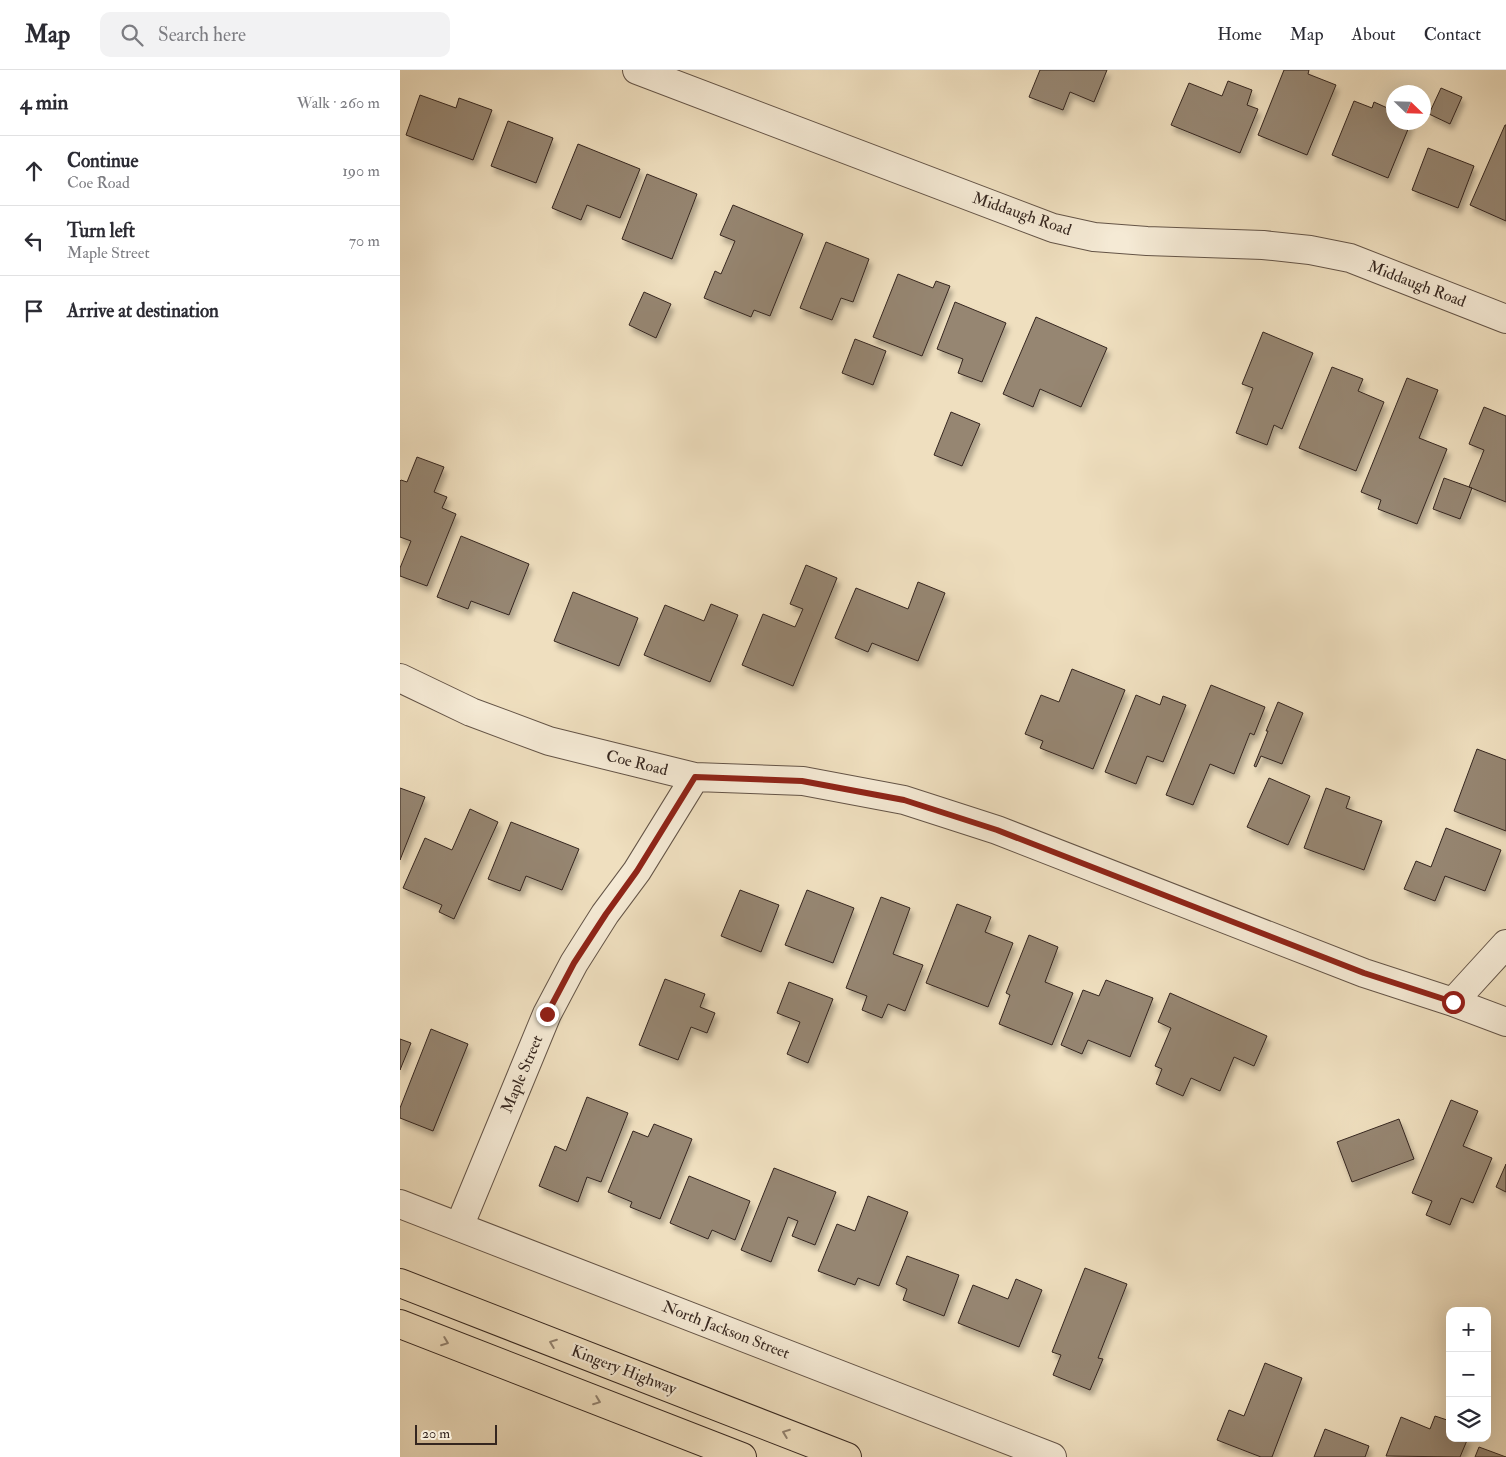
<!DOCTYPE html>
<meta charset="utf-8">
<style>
:root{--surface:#fff;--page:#f2f2f3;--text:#2b2b33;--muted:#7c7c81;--line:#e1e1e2}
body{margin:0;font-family:"IM FELL Double Pica",serif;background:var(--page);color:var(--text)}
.controls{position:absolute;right:15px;bottom:15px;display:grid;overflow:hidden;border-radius:10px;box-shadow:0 5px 20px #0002}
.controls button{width:45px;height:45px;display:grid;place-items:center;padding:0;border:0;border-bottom:1px solid var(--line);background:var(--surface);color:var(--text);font:25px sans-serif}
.compass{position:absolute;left:986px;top:15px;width:45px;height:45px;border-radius:50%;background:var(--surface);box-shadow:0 5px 20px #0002;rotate:113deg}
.scale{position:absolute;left:15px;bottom:12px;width:82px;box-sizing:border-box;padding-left:5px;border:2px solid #35261f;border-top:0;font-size:14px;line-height:18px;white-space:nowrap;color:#35261f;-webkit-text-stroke:4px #f5ead5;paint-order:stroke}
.stop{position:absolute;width:15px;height:15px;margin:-11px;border:4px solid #8f2418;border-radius:50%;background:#fff}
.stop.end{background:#8f2418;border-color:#fff;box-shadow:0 1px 5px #0008}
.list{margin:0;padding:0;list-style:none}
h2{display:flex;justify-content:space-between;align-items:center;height:65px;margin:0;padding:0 20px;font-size:21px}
h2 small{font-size:16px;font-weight:400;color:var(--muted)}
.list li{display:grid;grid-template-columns:32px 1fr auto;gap:15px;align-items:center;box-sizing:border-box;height:70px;padding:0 20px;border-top:1px solid var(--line)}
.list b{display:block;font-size:19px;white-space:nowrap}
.list p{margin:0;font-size:16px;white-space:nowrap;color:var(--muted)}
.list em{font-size:16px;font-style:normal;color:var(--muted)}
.icon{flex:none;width:28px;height:28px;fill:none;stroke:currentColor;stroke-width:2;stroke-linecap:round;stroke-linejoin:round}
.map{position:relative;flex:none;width:1106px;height:1387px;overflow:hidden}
header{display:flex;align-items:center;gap:30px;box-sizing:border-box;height:70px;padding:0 25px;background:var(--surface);border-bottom:1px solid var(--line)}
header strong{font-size:24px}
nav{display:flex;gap:28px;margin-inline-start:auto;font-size:18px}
.search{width:350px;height:45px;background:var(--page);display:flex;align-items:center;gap:12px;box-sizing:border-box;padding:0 18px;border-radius:10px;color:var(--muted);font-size:19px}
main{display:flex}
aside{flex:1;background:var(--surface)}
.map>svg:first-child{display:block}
.building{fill:#968672;stroke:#35261f;filter:url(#shadow)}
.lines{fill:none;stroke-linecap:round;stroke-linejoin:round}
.street-casing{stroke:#645447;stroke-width:30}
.highway-casing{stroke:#35261f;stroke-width:30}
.street{stroke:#f5ead5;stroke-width:28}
.highway{stroke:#efdfbf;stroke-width:28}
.oneway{stroke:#92826f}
.route{stroke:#8f2418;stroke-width:6}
.labels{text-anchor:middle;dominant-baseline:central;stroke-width:4.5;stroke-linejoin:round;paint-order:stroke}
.street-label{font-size:16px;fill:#35261f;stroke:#f5ead5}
</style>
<header>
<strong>Map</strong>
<div class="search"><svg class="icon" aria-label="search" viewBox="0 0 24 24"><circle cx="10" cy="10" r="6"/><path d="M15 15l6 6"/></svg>Search here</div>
<nav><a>Home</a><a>Map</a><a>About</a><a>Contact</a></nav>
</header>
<main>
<aside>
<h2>4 min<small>Walk · 260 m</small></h2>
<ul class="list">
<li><svg class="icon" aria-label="ahead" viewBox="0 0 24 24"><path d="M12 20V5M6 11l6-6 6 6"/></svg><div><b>Continue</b><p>Coe Road</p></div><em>190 m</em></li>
<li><svg class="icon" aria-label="left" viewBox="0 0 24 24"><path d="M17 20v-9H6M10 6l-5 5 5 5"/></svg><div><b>Turn left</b><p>Maple Street</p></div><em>70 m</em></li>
<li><svg class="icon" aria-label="arrive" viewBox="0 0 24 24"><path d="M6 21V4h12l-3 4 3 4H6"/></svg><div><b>Arrive at destination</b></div></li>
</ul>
</aside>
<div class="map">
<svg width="1106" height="1387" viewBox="0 0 1106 1387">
<defs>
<filter id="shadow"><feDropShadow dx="3" dy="5.5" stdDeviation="2.5" flood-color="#0004"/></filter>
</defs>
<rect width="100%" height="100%" fill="#efdfbf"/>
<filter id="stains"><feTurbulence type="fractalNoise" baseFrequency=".004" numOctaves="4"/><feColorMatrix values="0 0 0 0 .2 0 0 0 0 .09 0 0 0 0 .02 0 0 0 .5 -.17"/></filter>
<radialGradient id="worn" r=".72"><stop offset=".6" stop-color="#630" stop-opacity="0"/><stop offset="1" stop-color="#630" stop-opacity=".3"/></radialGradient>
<path class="building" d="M640,0h67l-13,32 -24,-10 -7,18 -34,-13z
M884,0h25l-1,4 28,11 -29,70 -49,-20z
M828,11l24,9 -5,15 11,4 -18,44 -69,-28 18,-42 33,13z
M1041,18l21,9 -12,27 -21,-10z
M20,25l36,13 3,-10 33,12 -19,50 -67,-25z
M954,31l18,7 2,-6 20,9v11h17l-23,56 -56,-23z
M108,51l45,17 -17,45 -45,-17z
M1105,55h1v96l-36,-16z
M178,74l62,25 -20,49 -33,-13 -6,15 -29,-12z
M1028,78l46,18 -16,42 -46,-18z
M247,104l50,20 -25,65 -50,-20z
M333,135l70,29 -33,82 -16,-6 -3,7 -47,-19 11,-27 6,3 14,-33 -15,-6z
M426,172l43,17 -16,43 -12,-4 -9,22 -32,-12z
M498,204l35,14 3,-7 14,5 -28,70 -49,-19z
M244,222l27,12 -15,34 -27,-13z
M555,232l51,21 -24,59 -24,-9 5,-14 -26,-10z
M636,247l71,31 -26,59 -41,-18 -7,18 -30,-13z
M863,262l50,21 -31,76 -8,-4 -7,20 -31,-12 17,-45 -11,-4z
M455,269l31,12 -13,34 -31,-12z
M932,297l31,12 -5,12 26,11 -28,69 -57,-23z
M1007,308l31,12 -19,48 28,11 -30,75 -39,-15 3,-9 -20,-8z
M1084,337l22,9v86l-37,-15 15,-37 -15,-6z
M551,342l29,12 -18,42 -28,-11z
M17,387l27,10 -10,25 13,5 -5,11 14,6 -29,72 -27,-10v-8l11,-27 -11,-4v-56l1,-1 6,2z
M1044,408l28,10 -12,31 -27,-10z
M61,466l68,28 -20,51 -38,-14 -3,8 -31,-12z
M406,495l31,13 -44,108 -51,-21 21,-51 32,13 8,-18 -13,-5z
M518,512l27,11 -27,68 -46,-18 -4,9 -33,-14 21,-50 52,21z
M173,522l65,26 -19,48 -65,-25z
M311,534l27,11 -28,67 -66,-27 21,-50 39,16z
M672,599l53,21 -32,79 -53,-21 3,-7 -18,-7 16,-39 18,7z
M811,615l54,22 -11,28 -4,-2 -16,41 -24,-10 -17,41 -27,-10z
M736,625l24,10 3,-9 23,9 -23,57 -16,-6 -11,28 -31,-12z
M878,632l25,11 -21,51 -21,-8 -5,11 -2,-1 14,-35h-2z
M1077,679l29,11v71l-52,-20z
M869,708l41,18 -22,49 -41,-18z
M0,718l25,9 -25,63z
M926,718l24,9 -4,11 36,13 -18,49 -60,-22z
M70,739l28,13 -44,97 -15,-7 3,-7 -39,-17 22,-50 27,12z
M111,752l68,27 -17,41 -36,-14 -6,15 -32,-12z
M1046,758l55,22 -16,41 -40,-15 -10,25 -31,-12 12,-28 15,6z
M340,820l39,15 -18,47 -40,-16z
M407,820l47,18 -21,55 -48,-18z
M481,827l29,11 -17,46 30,11 -18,46 -17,-7 -6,14 -20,-8 5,-14 -21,-8z
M557,834l34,13 -6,15 28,11 -25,64 -62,-24z
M629,865l29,12 -13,35 28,11 -21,52 -53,-21 11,-29 -4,-2z
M265,909l40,15 -5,13 15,6 -8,20 -16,-6 -13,33 -39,-15z
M706,910l47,18 -23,59 -42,-17 -6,14 -21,-9 22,-55 16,6z
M389,912l44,17 -25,64 -21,-9 13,-32 -23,-9z
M770,923l97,43 -13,30 -20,-9 -14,34 -29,-13 -8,18 -27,-12 6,-15 -7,-3 16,-38 -13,-6z
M31,959l37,15 -35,87 -33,-13v-10z
M0,969l11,4 -11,27z
M187,1027l41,16 -27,69 -14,-5 -9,25 -39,-16 16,-40 11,5z
M1051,1030l27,11 -15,35 29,12 -19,45 -12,-5 -11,27 -24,-10 6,-14 -20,-8z
M999,1049l15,40 -62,23 -15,-40z
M254,1054l38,15 -32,80 -30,-12 2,-5 -24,-10 25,-61 15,6z
M1106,1094v28l-10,-5z
M374,1098l62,24 -21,53 -23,-9 6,-15 -10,-4 -17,45 -30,-12z
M289,1106l61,25 -15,39 -23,-10 -4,9 -38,-16z
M468,1126l40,16 -29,74 -21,-8 -3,7 -37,-14 19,-47 18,7z
M507,1186l52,19 -15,41 -41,-16 4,-11 -11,-5z
M685,1198l42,16 -29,74 5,1 -13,31 -37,-15 8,-20 -9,-3z
M616,1209l26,11 -23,57 -61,-24 15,-38 35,14z
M865,1293l37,15 -30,79h-11l-44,-17 12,-30 15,6z
M1035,1346l15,5v17h18l-8,19 -74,-1 15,-39 29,12z
M925,1359l44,17 -4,11h-51z
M1079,1377l27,10h-31z"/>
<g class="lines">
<defs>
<path id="street" d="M237,0l416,158 41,9 53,4 116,4 47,5 40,8 156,61
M0,608l71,34 78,29 146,36 108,4 101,19 93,30 367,143 89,29 53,20
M1053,932l53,-58
M0,1134l652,253
M59,1157l88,-213 27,-51 31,-49 32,-43 58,-94"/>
<path id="highway" d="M0,1213l447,174
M0,1254l342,133"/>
</defs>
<use href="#street" class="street-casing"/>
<use href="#highway" class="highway-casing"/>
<use href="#street" class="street"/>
<use href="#highway" class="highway"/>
</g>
<defs><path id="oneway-chevron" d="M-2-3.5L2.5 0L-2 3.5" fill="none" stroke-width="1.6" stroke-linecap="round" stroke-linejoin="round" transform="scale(1.25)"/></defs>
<g class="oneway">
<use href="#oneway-chevron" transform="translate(45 1272) rotate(21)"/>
<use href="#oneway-chevron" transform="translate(153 1273) rotate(-159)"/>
<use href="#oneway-chevron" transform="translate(197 1331) rotate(21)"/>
<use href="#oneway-chevron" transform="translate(386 1363) rotate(-159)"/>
</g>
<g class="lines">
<path class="route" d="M147,944l27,-51 32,-49 31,-43 58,-94 107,4 102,19 93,30 367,143 89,29"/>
</g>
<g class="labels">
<g class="street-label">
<text transform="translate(622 144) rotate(19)">Middaugh Road</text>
<text transform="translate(1017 214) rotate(21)">Middaugh Road</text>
<text transform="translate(237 693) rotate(14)">Coe Road</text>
<text transform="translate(122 1004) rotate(-67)">Maple Street</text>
<text transform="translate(326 1260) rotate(21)">North Jackson Street</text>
<text transform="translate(224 1300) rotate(21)">Kingery Highway</text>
</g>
</g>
<rect width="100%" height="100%" filter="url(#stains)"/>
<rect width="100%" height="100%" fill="url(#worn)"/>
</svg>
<div class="controls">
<button>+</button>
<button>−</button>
<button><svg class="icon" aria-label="layers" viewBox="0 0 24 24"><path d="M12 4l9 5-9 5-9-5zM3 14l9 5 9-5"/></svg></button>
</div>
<svg class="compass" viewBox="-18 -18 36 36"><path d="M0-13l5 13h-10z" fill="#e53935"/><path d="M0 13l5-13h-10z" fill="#7c7c81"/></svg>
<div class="scale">20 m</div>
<div class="stop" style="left:1053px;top:932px"></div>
<div class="stop end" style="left:147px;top:944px"></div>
</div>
</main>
